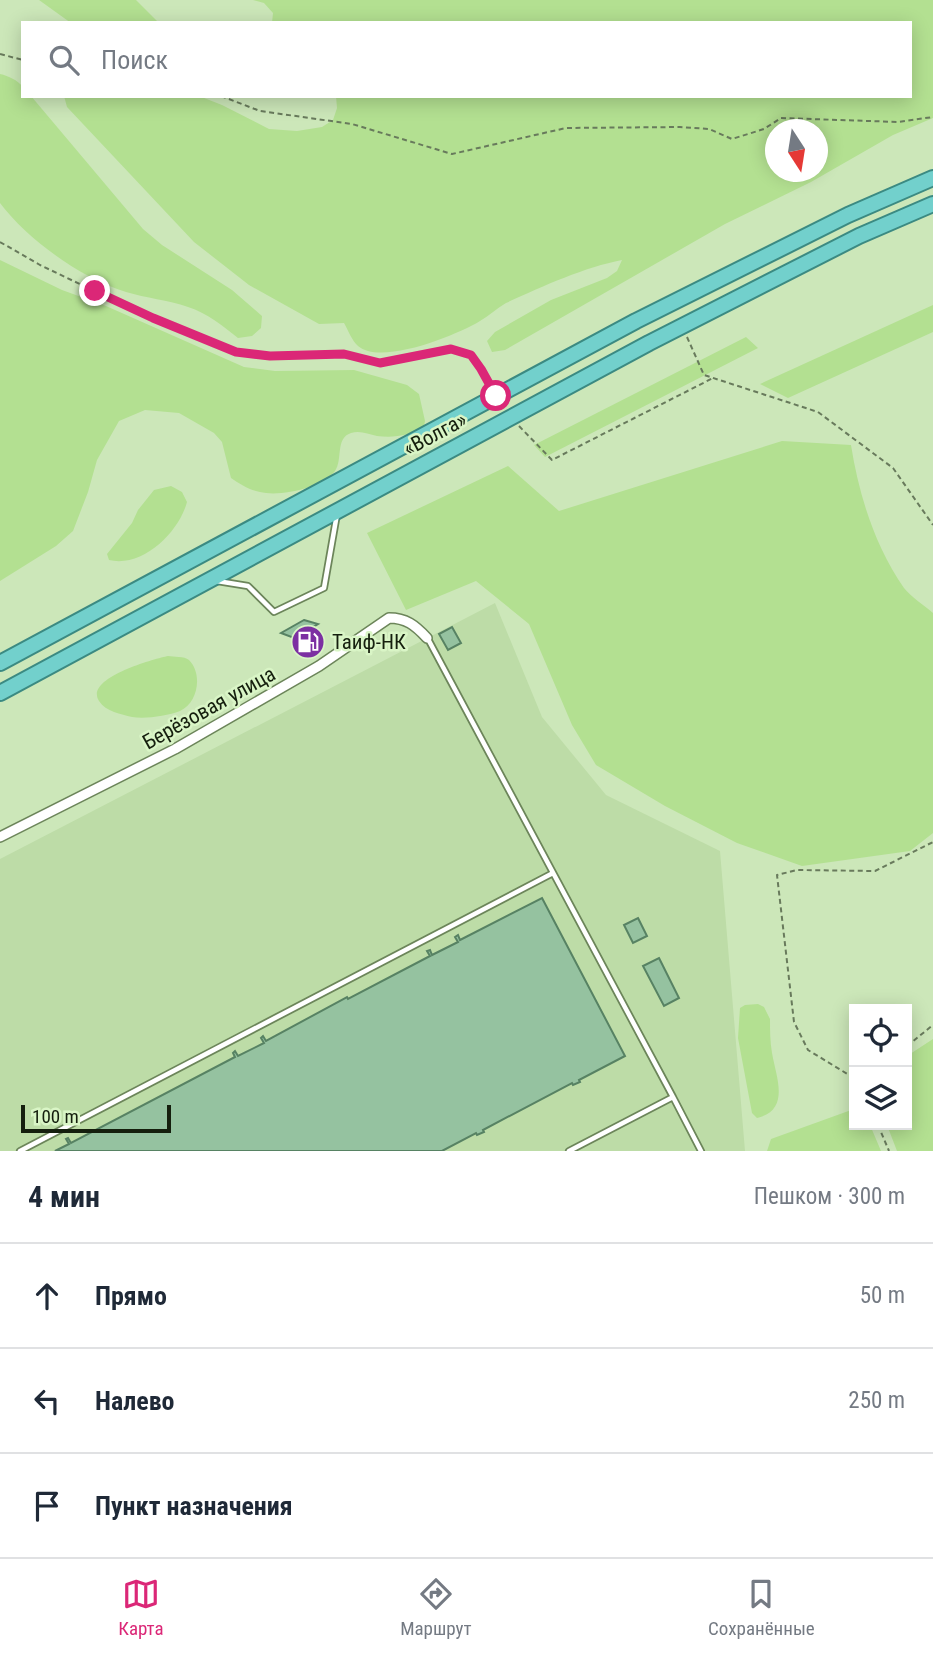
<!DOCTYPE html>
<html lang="ru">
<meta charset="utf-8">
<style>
:root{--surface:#fff;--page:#f6f6f7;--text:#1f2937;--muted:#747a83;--line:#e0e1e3;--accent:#db2777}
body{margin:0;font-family:"Roboto Condensed",sans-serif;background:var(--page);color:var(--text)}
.controls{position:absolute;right:21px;bottom:21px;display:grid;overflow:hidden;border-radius:0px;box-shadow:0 4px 18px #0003}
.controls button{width:63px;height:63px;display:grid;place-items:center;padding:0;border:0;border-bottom:2px solid var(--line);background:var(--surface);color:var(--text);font:35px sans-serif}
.compass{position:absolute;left:765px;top:119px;width:63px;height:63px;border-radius:50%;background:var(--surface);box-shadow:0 4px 18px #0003;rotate:168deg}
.scale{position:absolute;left:21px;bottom:18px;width:150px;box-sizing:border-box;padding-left:7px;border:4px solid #151f0e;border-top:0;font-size:19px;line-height:24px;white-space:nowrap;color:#151f0e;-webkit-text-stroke:5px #d9f5c6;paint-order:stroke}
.stop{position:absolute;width:21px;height:21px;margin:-16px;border:5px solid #db2777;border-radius:50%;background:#fff}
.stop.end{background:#db2777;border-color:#fff;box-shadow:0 2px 7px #0008}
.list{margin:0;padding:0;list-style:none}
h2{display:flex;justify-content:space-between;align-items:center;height:91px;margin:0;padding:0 28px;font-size:30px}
h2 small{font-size:23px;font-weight:400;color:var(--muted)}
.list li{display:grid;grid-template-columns:46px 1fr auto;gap:21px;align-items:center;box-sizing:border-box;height:105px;padding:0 28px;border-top:2px solid var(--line)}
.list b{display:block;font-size:26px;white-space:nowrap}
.list em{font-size:23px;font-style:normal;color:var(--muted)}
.icon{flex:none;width:38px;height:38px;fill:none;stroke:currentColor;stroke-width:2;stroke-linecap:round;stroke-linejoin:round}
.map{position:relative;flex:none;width:933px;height:1151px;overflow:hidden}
.search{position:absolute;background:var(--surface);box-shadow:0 4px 18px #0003;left:21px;right:21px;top:21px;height:77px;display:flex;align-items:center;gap:18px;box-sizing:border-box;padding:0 24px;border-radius:0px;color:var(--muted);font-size:26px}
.sheet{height:406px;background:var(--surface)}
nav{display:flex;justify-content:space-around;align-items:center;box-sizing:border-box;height:98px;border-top:2px solid var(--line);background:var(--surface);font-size:19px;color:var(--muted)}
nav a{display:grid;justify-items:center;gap:4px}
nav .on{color:var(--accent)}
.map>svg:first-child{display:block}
.built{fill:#bddca7}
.green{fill:#b3e091;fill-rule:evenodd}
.building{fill:#95c2a0;stroke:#578263;stroke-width:2}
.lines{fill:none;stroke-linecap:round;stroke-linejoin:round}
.service-casing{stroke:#6c855a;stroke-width:8}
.minor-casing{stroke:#6c855a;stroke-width:12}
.trunk-casing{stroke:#3b8a82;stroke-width:18}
.path{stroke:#687a5c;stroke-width:2;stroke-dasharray:5 3.5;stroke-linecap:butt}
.service{stroke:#fff;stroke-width:4.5}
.minor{stroke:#fff;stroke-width:9}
.trunk{stroke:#72d0cc;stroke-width:14}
.route{stroke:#db2777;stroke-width:9}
.labels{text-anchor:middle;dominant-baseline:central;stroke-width:5;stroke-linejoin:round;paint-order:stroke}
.street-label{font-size:21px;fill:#151f0e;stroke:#d9f5c6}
.poi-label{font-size:21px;fill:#151f0e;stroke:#d9f5c6;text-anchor:start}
</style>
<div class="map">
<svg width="933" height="1151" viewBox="0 0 933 1151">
<rect width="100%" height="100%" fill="#cce7b9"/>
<path class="built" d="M495,603l47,114 64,78 114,56 25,300h-745v-292z"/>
<path class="green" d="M39,0h97l23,23h-88z
M253,0h680v118l-40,17 -82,47 -86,42 -220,126 -13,2 -5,-11 8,-9 56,-32 56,-22 10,-7 5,-11c-37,7 -81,27 -116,43 -9,5 -17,13 -26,18 -23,14 -99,45 -122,25 -6,-5 -10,-16 -14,-23l-25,1 -70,-39 -55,-43 -127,-135 -3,-11h135l23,9 47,24 28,2 25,-4 11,-7 4,-12 -1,-12h574v-73h-638l1,-10 -9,-10zM776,130h42v42h-42z
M0,74c9,2 17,6 23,13v9h8l112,133 19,16 70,45 30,26 -1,12 -9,8 -14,2c-15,-12 -31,-25 -50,-31 -20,-7 -42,-9 -62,-15 -44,-13 -99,-53 -126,-89z
M0,260l62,30 44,16 138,61 31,4 79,-1 53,15 12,9 6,27 -1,5c-13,10 -31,12 -47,10 -9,-2 -17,-6 -26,-3 -16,5 -8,27 -16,38 -13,17 -55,26 -75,21 -11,-2 -20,-8 -29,-14l-9,-36 -8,-9 -35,-20 -34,-3 -26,11 -22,39 -9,32 -15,39 -17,15 -56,35z
M933,305v27l-145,66 -28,-14z
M746,337l12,11 -213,109 -11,-12z
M782,441l69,4c8,51 24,101 53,143 7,9 20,17 29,25v220l-23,18 -108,15 -65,-23 -72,-37 -69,-41 -24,-40 -43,-101 -53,-43 -70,29 -39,-77 141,-67 51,45z
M171,486l11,6 5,10c-8,30 -44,66 -78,58l-2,-6 25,-31 6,-13 16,-20z
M168,656c6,1 16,0 21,4 14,14 9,43 -9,51 -13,5 -34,8 -48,6 -11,-3 -26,-5 -33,-16 -15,-23 55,-42 69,-45z
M758,1004l6,3 6,12c0,11 0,23 2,34 4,24 19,57 -15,65l-5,-5 -14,-75 2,-30 5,-3z
M933,1039v112h-36l-10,-26h20v-69z
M854,1109v16h16l11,26h-114l4,-12z"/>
<path class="building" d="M304,620l14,4 -13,8 3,5 -5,2 -2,-5 -7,4 -13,-5z
M452,627l9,16 -13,7 -9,-16z
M316,633l4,9 -17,9 -5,-9z
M542,898l83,158 -46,24 1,2 -7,3 -1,-2 -89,47 1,2 -7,3 -1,-2 -34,18h-387l14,-7 -3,-5 2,-1 3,5 164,-86 -2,-4 2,-2 3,5 26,-13 -3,-5 2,-2 3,5 81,-44 1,2 82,-43 -3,-5 3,-1 2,5 26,-13 -3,-5 3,-2 2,5z
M638,918l9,18 -14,7 -9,-18z
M659,958l20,40 -15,8 -21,-40z"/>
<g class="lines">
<defs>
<path id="service" d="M217,581l31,5 26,26 50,-24 13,-74
M428,639l245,458 -104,54
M673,1097l28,54
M20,1151l533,-278"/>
<path id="minor" d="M0,837l175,-88 144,-83 70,-48c17,0 26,7 38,20"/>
<path id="trunk" d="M0,663l636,-342 212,-106 85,-37
M0,693l649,-350 210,-107 74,-32"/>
</defs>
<use href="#service" class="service-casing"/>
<use href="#minor" class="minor-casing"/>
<use href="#trunk" class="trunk-casing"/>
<path class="path" d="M0,54l23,6
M221,96l39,15 92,13 100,30 114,-26 114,-1 29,2 23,10 32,-10 17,-11 117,4 35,-5
M0,242l40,23 113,54 83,33 34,5 74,-3 36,9 71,-14 20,6 19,30
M687,337l17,38 114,37 75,56 40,57
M519,426l33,34 161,-82
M907,1046l26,-21
M854,1078l-46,-28 -14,-28 -17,-147 20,-5 78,1 58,-29
M878,1125l11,26"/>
<use href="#service" class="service"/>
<use href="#minor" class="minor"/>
<use href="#trunk" class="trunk"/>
</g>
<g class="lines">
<path class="route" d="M95,291l58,27 83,34 34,4 74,-2 36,9 71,-14 20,6 10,14 15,27"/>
</g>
<defs>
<symbol id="fuel-disc" viewBox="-11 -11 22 22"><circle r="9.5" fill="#7c30a2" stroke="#d9f5c6"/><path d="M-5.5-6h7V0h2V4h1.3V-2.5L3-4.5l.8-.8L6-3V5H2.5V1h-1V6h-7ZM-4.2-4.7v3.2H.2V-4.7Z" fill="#fff"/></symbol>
</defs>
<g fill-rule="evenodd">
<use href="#fuel-disc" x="289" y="623" width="38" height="38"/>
</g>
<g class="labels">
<g class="street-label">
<text transform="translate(435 434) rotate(-28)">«Волга»</text>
<text transform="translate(209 708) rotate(-29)">Берёзовая улица</text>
</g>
<g class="poi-label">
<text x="332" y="642">Таиф-НК</text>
</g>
</g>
</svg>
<div class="controls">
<button><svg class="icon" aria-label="locate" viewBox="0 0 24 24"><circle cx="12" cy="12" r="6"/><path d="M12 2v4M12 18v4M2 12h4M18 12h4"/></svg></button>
<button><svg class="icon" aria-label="layers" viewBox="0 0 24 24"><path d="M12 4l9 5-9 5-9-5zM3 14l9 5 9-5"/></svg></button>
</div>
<svg class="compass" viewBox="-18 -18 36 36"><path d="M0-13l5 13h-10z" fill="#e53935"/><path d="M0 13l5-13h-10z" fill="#747a83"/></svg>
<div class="scale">100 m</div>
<div class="stop" style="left:496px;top:396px"></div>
<div class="stop end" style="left:95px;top:291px"></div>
<div class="search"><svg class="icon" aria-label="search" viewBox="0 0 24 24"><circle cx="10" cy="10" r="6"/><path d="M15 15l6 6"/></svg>Поиск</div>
</div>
<section class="sheet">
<h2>4 мин<small>Пешком · 300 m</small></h2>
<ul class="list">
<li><svg class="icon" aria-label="ahead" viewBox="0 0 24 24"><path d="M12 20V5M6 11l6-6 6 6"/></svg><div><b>Прямо</b></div><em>50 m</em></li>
<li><svg class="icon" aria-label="left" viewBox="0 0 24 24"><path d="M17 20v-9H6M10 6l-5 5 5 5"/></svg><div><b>Налево</b></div><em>250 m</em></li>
<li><svg class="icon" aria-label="arrive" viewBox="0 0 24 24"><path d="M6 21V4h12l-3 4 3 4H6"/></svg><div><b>Пункт назначения</b></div></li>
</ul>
</section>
<nav>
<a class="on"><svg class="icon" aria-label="map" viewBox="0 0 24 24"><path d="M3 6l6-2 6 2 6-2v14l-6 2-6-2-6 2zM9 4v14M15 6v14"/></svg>Карта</a>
<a><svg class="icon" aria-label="directions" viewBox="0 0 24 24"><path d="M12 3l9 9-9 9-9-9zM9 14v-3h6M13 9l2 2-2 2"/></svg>Маршрут</a>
<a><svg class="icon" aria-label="saved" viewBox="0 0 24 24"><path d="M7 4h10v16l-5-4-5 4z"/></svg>Сохранённые</a>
</nav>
